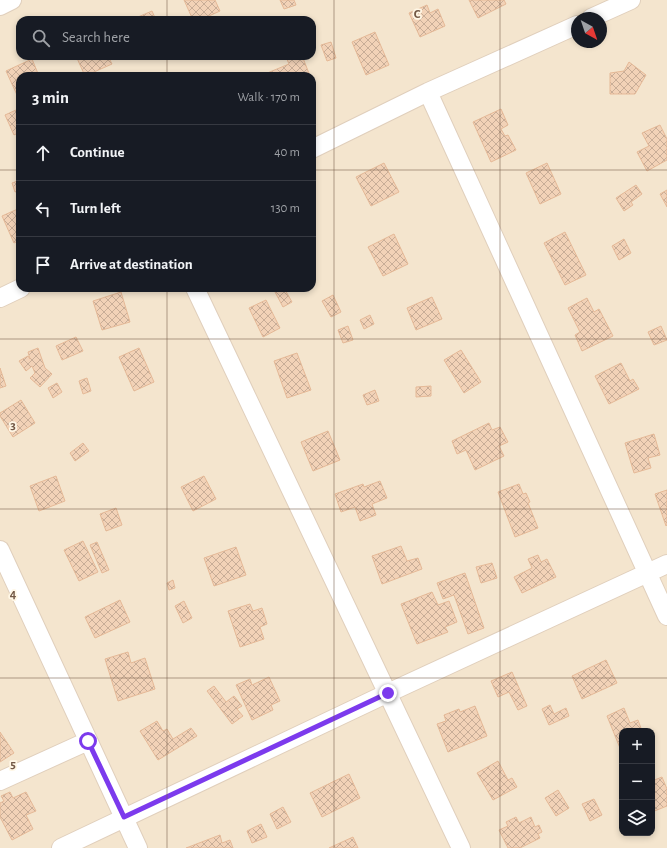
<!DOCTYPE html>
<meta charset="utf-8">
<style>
:root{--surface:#171b24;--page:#20242c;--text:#f1f3f6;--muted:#9ea1a6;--line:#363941}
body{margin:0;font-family:"Alegreya Sans",sans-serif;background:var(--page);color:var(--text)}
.controls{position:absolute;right:12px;bottom:12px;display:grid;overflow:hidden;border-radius:8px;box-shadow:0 2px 6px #0003}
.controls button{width:36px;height:36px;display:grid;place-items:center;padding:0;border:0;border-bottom:1px solid var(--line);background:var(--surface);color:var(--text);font:20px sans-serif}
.compass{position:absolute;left:571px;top:12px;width:36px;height:36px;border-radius:50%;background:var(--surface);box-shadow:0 2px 6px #0003;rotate:140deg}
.stop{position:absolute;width:12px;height:12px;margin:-9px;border:3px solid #7c3aed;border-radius:50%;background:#fff}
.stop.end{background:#7c3aed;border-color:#fff;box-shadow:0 1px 4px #0008}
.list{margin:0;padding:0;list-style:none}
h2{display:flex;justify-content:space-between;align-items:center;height:52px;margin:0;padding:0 16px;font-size:17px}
h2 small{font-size:13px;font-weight:400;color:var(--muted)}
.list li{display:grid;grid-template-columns:26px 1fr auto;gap:12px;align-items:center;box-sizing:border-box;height:56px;padding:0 16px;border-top:1px solid var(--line)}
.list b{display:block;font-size:15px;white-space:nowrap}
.list em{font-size:13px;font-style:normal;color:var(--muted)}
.icon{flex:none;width:22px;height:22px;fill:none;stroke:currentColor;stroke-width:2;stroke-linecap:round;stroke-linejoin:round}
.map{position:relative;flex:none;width:667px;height:848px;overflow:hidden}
.search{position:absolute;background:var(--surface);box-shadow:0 2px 6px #0003;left:16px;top:16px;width:300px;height:44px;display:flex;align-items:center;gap:10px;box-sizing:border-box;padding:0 14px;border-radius:12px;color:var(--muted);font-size:15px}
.panel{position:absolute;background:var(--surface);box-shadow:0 2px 6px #0003;left:16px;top:72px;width:300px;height:220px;border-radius:12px}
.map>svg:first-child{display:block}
.residential{fill:#f4e5ce;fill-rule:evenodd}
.building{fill:url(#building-cross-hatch);stroke:#e5b997}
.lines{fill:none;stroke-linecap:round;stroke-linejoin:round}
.street-casing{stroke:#e0cfbc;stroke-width:20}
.street{stroke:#fff;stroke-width:18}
.route{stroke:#7c3aed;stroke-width:5}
.grid{fill:none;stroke:#735947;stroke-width:1;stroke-opacity:0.55}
.grid-label{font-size:13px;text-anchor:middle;font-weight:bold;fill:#735947;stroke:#fff7e6;stroke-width:3.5;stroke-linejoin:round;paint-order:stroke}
</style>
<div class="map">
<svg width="667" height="848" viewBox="0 0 667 848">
<defs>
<pattern id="building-cross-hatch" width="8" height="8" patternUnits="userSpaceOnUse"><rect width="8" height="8" fill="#f2d2b7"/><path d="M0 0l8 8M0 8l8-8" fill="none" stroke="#c8ad97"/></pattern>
</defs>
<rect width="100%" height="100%" fill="#fcf3df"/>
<path class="residential" d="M0,0h667v848h-667zM577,18h24v24h-24zM20,20h292v36h-292zM20,76h292v212h-292zM622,731h30v102h-30z"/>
<path class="building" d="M184,0h31l5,11 -20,9h-7z
M280,0h14l2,5 -12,4z
M469,0h35l2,4 -28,14z
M427,5l3,8 8,-4 7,17 -25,11 -11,-24z
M152,11l4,9h-25z
M375,32l14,33 -23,10 -14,-33z
M331,42l5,16 -9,3 -6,-16z
M76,56h32l4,8 -27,12z
M287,56h10l1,4 5,-2 7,18h-50l29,-12 -3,-7z
M32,59l7,17h-19v17l-3,2 -11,-24z
M629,62l17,13 -11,19h-25v-21l14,-2z
M501,109l7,16 -7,4 4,7 3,-1 8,15 -25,12 -18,-40z
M16,110l4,9v13l-6,3 -9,-20z
M660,125l7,14v21l-20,11 -10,-19 12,-6 -7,-13z
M384,163l15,29 -28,14 -15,-29z
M547,163l14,31 -21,10 -14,-31z
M20,180v11l-5,1 -3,-9z
M636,185l6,9 -11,8 2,3 -9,6 -8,-13z
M667,190v17l-7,-13z
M20,208v32l-6,3 -12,-27z
M565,232l21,43 -21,10 -21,-42z
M394,234l14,30 -25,12 -15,-29z
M624,239l7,14 -12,7 -7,-14z
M283,288h1l8,14 -9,5 -8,-15z
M121,292l9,30 -28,8 -9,-29z
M333,295l8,17 -10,5 -9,-16z
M432,297l10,22 -26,11 -9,-22z
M587,298l7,14 5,-3 14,27 -31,15 -7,-16 5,-3 -12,-24z
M266,300l14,28 -17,9 -14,-29z
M370,315l4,9 -10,5 -4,-9z
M348,326l5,14 -10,3 -5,-13z
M661,326l6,14 -13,5 -6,-13z
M76,337l7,14 -21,9 -6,-14z
M38,348l7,20 7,6 -12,13 -10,-9 5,-5 -3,-7 -6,5 -7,-10 9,-5 2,3 -2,-7z
M139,348l15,34 -20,9 -15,-34z
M461,350l20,32 -17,11 -20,-33z
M297,353l14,37 -24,8 -13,-37z
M621,363l9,18 3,-2 6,10 -30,15 -14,-28z
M0,368l6,18 -6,2z
M87,378l4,13 -8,3 -4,-13z
M57,383l5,9 -9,6 -5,-10z
M431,386v10l-15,1v-10z
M375,390l4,11 -12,4 -4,-10z
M21,400l14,23 -22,14 -13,-21v-3z
M489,423l3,7 8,-3 8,15 -9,4 5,10 -29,14 -9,-20 -9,4 -5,-13z
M328,431l12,29 -27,11 -12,-29z
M654,434l6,21 -12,3 3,10 -17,5 -9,-30z
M83,443l6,8 -14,10 -5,-8z
M56,476l9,25 -26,10 -9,-25z
M204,476l12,23 -23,12 -12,-24z
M380,481l7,17 -15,6 4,11 -16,6 -5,-14 -14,5 -6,-18 28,-10 1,3z
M519,484l4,10 3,-1 4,9 -2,1 10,25 -23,9 -17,-45z
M667,490v35l-1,1 -11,-32z
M116,508l6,17 -16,6 -6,-17z
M83,541l15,31 -19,9 -15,-31z
M97,542l12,28 -7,3 -12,-28z
M401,546l6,15 11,-3 4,11 -40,15 -10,-28z
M236,547l10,28 -32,11 -10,-28z
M538,555l3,7 6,-3 9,18 -34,16 -8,-16 18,-9 -4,-9z
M492,563l5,15 -16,5 -5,-16z
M465,573l19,55 -16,6 -14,-39 -11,4 -6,-16z
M173,580l2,8 -6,2 -2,-7z
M432,592l6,13 11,-4 8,21 -12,5 3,5 -31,12 -16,-40z
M120,600l10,22 -35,16 -10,-21z
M184,601l8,17 -9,5 -8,-17z
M250,604l3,7 9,-3 5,16 -7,3 4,12 -24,8 -12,-36z
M128,652l3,11 14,-5 10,31 -37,12 -13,-42z
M606,660l11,23 -35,16 -10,-23z
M512,672l15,34 -9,4 -9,-18 -11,5 -7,-16z
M269,677l11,24 -9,4 2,5 -21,10 -16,-35 14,-6 2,6z
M214,686l12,16 8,-6 8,10 -5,3 6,7 -11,8 -25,-33z
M550,705l4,9 12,-6 3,8 -20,9 -7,-16z
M475,706l12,30 -39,16 -11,-28 9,-3 -2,-6 15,-6 1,3z
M624,708l6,15 8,-3 4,11h-20v22l-15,-37z
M157,721l6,10 4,-2 6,10 18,-11 6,8 -39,24 -18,-29z
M0,732l14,21 -14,9z
M498,761l10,19 4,-2 5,9 -24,13 -16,-27z
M349,774l11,24 -38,19 -12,-24z
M662,777l5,12v17l-15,6v-31z
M558,790l11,18 -13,8 -11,-18z
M10,792l3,6 13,-6 10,19 -10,4 7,14 -21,11 -12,-23v-14l4,-2 -3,-5z
M594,799l8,16 -12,6 -8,-17z
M283,807l8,15 -14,7 -7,-15z
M516,817l3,6 12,-6 4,10 4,-2 3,7 -4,2 2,4 -20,10h-12l-9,-18 9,-4 -2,-4z
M261,824l6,13 -15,6 -5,-12z
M220,835l2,8 8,-3 3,8h-47z
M353,837l5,11h-29z"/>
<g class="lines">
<defs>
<path id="street" d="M0,6l12,-6
M591,18l40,-18
M428,92l239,524
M312,149l116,-57 149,-67
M195,288l266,560
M0,298l21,-10
M0,550l138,298
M0,781l88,-40
M61,848l327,-155 279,-129"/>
</defs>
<use href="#street" class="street-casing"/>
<use href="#street" class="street"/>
</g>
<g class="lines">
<path class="route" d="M88,741l36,76 264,-124"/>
</g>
<path class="grid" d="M167,0v20M334,0v848M500,0v848M167,56v20M0,170h20M312,170h355M167,288v560M0,339h667M0,509h667M0,678h667"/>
<g class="grid-label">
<text x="417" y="18">C</text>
<text x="13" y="429">3</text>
<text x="13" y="598">4</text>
<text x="13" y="768">5</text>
</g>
</svg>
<div class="controls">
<button>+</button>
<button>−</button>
<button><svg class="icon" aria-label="layers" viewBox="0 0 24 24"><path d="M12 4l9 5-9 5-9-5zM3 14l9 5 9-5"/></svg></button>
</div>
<svg class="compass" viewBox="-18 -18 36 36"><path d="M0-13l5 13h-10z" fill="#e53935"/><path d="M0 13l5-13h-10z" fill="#9ea1a6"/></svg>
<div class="stop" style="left:88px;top:741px"></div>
<div class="stop end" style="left:388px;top:693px"></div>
<div class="search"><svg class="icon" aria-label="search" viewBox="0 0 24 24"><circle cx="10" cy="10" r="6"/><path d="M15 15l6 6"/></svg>Search here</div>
<section class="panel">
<h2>3 min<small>Walk · 170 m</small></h2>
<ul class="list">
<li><svg class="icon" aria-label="ahead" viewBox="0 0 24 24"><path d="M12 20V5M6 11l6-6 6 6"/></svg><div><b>Continue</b></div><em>40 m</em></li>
<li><svg class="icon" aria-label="left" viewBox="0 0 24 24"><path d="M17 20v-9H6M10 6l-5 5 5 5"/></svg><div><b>Turn left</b></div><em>130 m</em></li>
<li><svg class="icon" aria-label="arrive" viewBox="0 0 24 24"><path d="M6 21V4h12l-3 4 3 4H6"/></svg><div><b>Arrive at destination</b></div></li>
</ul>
</section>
</div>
